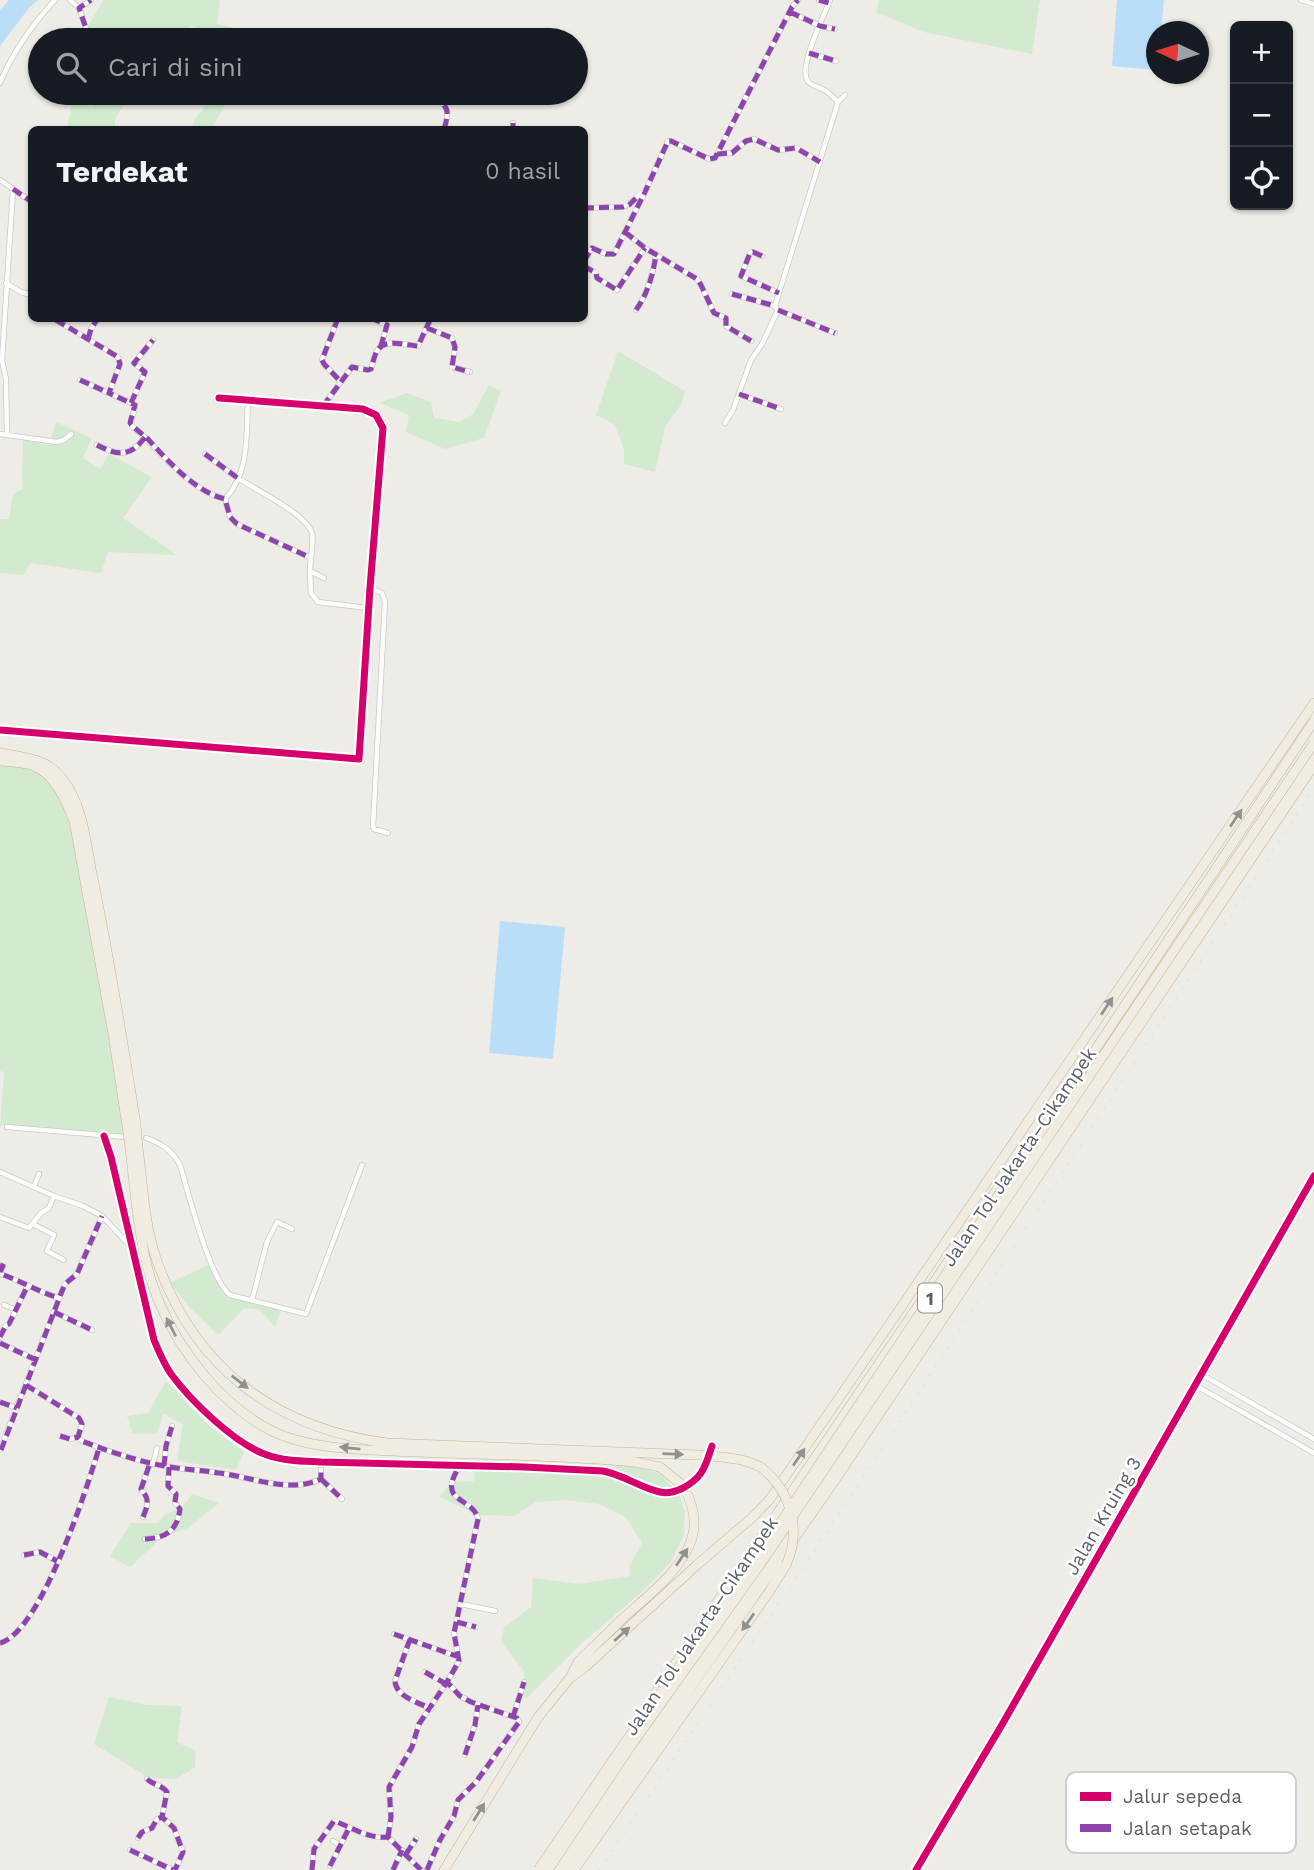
<!DOCTYPE html>
<html lang="id">
<meta charset="utf-8">
<style>
:root{--surface:#171b24;--page:#242831;--text:#f1f3f6;--muted:#9ea1a6;--line:#363941}
body{margin:0;font-family:"Work Sans",sans-serif;background:var(--page);color:var(--text)}
.controls{position:absolute;right:21px;top:21px;display:grid;overflow:hidden;border-radius:10px;box-shadow:0 2px 5px #0004}
.controls button{width:63px;height:63px;display:grid;place-items:center;padding:0;border:0;border-bottom:2px solid var(--line);background:var(--surface);color:var(--text);font:35px sans-serif}
.compass{position:absolute;left:1146px;top:21px;width:63px;height:63px;border-radius:50%;background:var(--surface);box-shadow:0 2px 5px #0004;rotate:274deg}
.list{margin:0;padding:0;list-style:none}
h2{display:flex;justify-content:space-between;align-items:center;height:91px;margin:0;padding:0 28px;font-size:30px}
h2 small{font-size:23px;font-weight:400;color:var(--muted)}
.icon{flex:none;width:38px;height:38px;fill:none;stroke:currentColor;stroke-width:2;stroke-linecap:round;stroke-linejoin:round}
.map{position:relative;flex:none;width:1314px;height:1870px;overflow:hidden}
.search{position:absolute;background:var(--surface);box-shadow:0 2px 5px #0004;left:28px;top:28px;width:560px;height:77px;display:flex;align-items:center;gap:18px;box-sizing:border-box;padding:0 24px;border-radius:38px;color:var(--muted);font-size:26px}
.panel{position:absolute;background:var(--surface);box-shadow:0 2px 5px #0004;left:28px;top:126px;width:560px;height:196px;border-radius:10px}
.map>svg:first-child{display:block}
.green{fill:#d3ead0}
.water{fill:#badef8}
.lines{fill:none;stroke-linecap:round;stroke-linejoin:round}
.minor-casing{stroke:#c9c9c8;stroke-width:6}
.motorway-casing{stroke:#c5b693;stroke-width:10}
.minor{stroke:#fcfcfb;stroke-width:4.5}
.motorway{stroke:#f0ece1;stroke-width:9}
.rail{stroke:#e3e4e3;stroke-width:2;stroke-dasharray:2 9;stroke-linecap:butt}
.motorway-bridge-casing{stroke:#c5b693;stroke-width:10;stroke-linecap:butt}
.motorway-bridge{stroke:#f0ece1;stroke-width:9}
.quiet{stroke:#8e44ad;stroke-width:5;stroke-dasharray:10 5;stroke-linecap:butt}
.cycleway-casing{stroke:#fff;stroke-width:11}
.cycleway{stroke:#d6006c;stroke-width:7}
.oneway{fill:#909191}
.labels{text-anchor:middle;dominant-baseline:central;stroke-width:5;stroke-linejoin:round;paint-order:stroke}
.shield{fill:#fff;stroke:#8d9094;stroke-width:2}
.shield-label{font-size:18px;font-weight:bold;fill:#5c6066}
.street-label{font-size:19px;fill:#5c6066;stroke:#fff}
.key{fill:#fff;stroke:#cecfd1;stroke-width:2}
.key-label{font-size:19px;fill:#5c6066}
</style>
<div class="map">
<svg width="1314" height="1870" viewBox="0 0 1314 1870">
<rect width="100%" height="100%" fill="#edece7"/>
<path class="green" d="M103,0h117l-3,24 38,9 63,-5 -2,12h-91l-35,-15 -6,15h-87l-11,-10z
M879,0h161l-8,54 -108,-22 -48,-20z
M98,93h33l-16,25v11h-48l6,-30 19,8z
M209,93h28l-13,14 -13,22h-19l3,-10 8,-9z
M618,351l67,40 -3,12 -17,24 -10,45 -31,-8v-15l-9,-24 -19,-10z
M489,385l12,6 -17,47 -39,11 -39,-17 3,-17 -29,-12 26,-10 25,9 3,16 26,4 13,-8z
M56,422l36,16 -9,20 17,11 9,-15 43,23 -29,41 54,37 -69,-3 -7,21 -71,-10 -6,12 -24,-2v-54h9l4,-25 9,-5 1,-49 26,5z
M0,761l37,6 29,33 63,337 -129,-12 4,-53 -4,-1z
M212,1263l14,29 55,18 -6,17 -16,-18 -14,-1 -27,27 -27,-26 -21,-26z
M166,1381l42,44 36,27 -8,18 -59,-9 6,-37 -19,-10 -8,20h-23l-6,-18 21,-3z
M476,1459l158,7 26,8 18,18 7,20 -1,23 -13,27 -28,29 -61,52 -56,56 -6,-8 5,-18 -24,-32 3,-13 27,-21 2,-29 46,6 51,-8 -1,-9 13,-24 -16,-26 -27,-13 -34,-4 -29,2 -22,14 -35,-1 -40,-18 14,-15 21,-1z
M192,1494l27,9 -31,25 -25,8 -33,31 -20,-11 21,-33h27l8,-10 14,-3z
M109,1697l38,8 35,1 -5,36 19,9 -1,16 -19,12 -27,-1 -55,-34z"/>
<path class="water" d="M9,0h29l-9,8 -29,38v-36z
M1117,0h47l-3,31 -5,1v38l-44,-4z
M500,921l65,6 -12,132 -64,-6z"/>
<g class="lines">
<defs>
<path id="minor" d="M70,0l9,8
M819,0l10,3
M830,0c-6,16 -31,65 -23,80 3,6 13,7 19,11 4,3 8,7 12,11
M1301,0l13,4
M790,12l30,14 15,3
M90,40l-11,-32 12,-8
M809,53l27,8
M0,83c13,-32 32,-58 55,-83
M435,93c11,18 16,11 9,37
M513,123v7
M717,154l15,-1 14,-12 8,-2 24,11 18,-2 24,14
M0,180l32,22
M584,208l39,-1c9,-3 13,-12 22,-15
M625,232l20,16 52,31 4,6 13,28 12,5v8l25,15
M762,256l-9,-4 -3,1 -9,23 38,17
M584,261l8,-13 14,6h8l31,-62 23,-51h3l38,18 6,-1 77,-151 6,-7
M584,266l12,7 1,5 20,12 28,-42
M6,283l15,9 11,3
M732,294l43,12
M636,310c12,-17 17,-35 20,-56
M778,310l57,23
M338,318l-16,42 2,4 17,18
M371,318l16,7 -6,21
M56,320l62,37 2,7 -11,29 26,12c1,8 -7,13 -3,21 28,23 55,64 93,73
M427,328l25,10 3,9 -3,20 18,5
M88,339l3,-10 7,-11
M80,380l29,13
M739,394l42,15
M131,403l14,-31 -11,-9 19,-23
M323,406l29,-39 16,3 3,-1c2,-6 3,-13 6,-18 7,-13 29,-6 41,-5l13,-28
M725,423l8,-13 18,-50 11,-16 16,-34 -3,-4 63,-204 7,-7
M0,434l57,8 7,-2 7,-6
M7,434l-1,-55 -4,-18 11,-172
M97,445c21,11 34,12 48,-8
M205,454c12,9 23,18 36,26 17,11 65,34 71,53 2,6 -2,29 -2,38l14,7
M225,499l5,18 7,7 72,33
M225,499c25,-26 21,-65 23,-99
M310,571l1,22 7,9 50,6
M370,588l12,5 3,9 -12,224 1,3 14,4
M0,730l359,29 11,-171 13,-160 -7,-13 -13,-6 -144,-11
M7,1127l118,10
M104,1136l7,21 43,183c5,12 10,24 17,34 20,27 64,70 96,81 17,6 36,6 54,7l203,5 79,4c21,4 38,17 57,21 8,2 14,0 21,-3 22,-11 24,-22 31,-43
M146,1138c16,6 26,12 34,27 9,29 29,113 50,130l76,19 56,-149
M0,1172l54,24 29,10 19,10 30,32
M34,1186l5,-12
M0,1217l29,11 12,-15 8,-5 5,-12
M33,1224l21,11 -7,16 17,9
M0,1265l3,1 -3,6 1,2c20,7 38,18 58,24
M252,1300l15,-58 10,-20 15,7
M4,1305l12,5
M54,1312l38,18
M0,1337l6,-12 3,-1 19,-39
M0,1343l36,17
M1201,1374l113,65
M26,1385l53,33 3,6 -4,13 4,4c28,11 58,21 88,26 17,3 33,3 49,6 33,4 70,21 102,6v-17
M1195,1385l119,68
M0,1402l17,6
M60,1436l10,3 8,-2
M0,1450l62,-159 3,-7 12,-10 25,-58
M153,1464l4,-16
M164,1466l2,-20 6,-20
M321,1479l21,20
M143,1517c5,-12 7,-18 -2,-28l9,-26
M145,1539c21,-1 32,-8 35,-30l-5,-6 1,-9 -8,-8 1,-19
M24,1555l16,-3 17,9
M461,1604l34,7
M457,1622l19,5
M394,1634l64,23
M410,1639l-15,42c1,16 23,21 36,28
M0,1643c41,-11 87,-155 99,-195
M425,1672l21,12
M513,1717l11,-35
M465,1755l10,-30 3,-20
M147,1779c6,6 14,5 20,13l-5,25 12,11 9,24 -8,18
M388,1837l3,-20 -2,-30 23,-40 7,-23 28,-42 12,-21 -5,-28 24,-114c-5,-23 -42,-15 -19,-52
M138,1838l4,-6 10,-4 5,-9 5,-2
M333,1841l6,4
M130,1850l43,20
M406,1854l10,-15
M330,1866l19,-38
M312,1870l2,-21 20,-28c18,6 33,18 54,16l33,33
M393,1870l9,-20
M427,1870l13,-30 14,-24 4,-16 18,-18 43,-60 -2,-4 -46,-16 -11,-6 -13,-14
M916,1870l87,-147 311,-547"/>
<path id="motorway" d="M0,753c24,4 46,5 62,25 22,28 24,67 31,101 17,81 30,163 43,246
M0,761c11,1 24,1 34,5 22,9 32,35 40,55l39,213 14,92
M130,1148c6,51 9,108 30,156 21,49 62,101 110,126 40,21 103,20 147,22 72,3 146,3 218,10l25,5 21,17
M138,1148c5,36 6,75 18,110 37,109 118,170 231,185l311,12
M712,1456c19,2 34,3 50,12
M570,1678l14,-10 114,-104 57,-49 15,-16 544,-796
M652,1698l346,-510
M444,1870l78,-127 17,-27 31,-38 8,-16c14,-14 29,-28 43,-42 24,-22 62,-50 71,-82 5,-16 1,-32 -6,-47
M554,1870l224,-320 536,-798
M564,1870l269,-387 481,-718
M574,1870l195,-278 17,-27"/>
</defs>
<use href="#minor" class="minor-casing"/>
<use href="#motorway" class="motorway-casing"/>
<use href="#minor" class="minor"/>
<use href="#motorway" class="motorway"/>
<path class="rail" d="M599,1870l240,-356 475,-726"/>
<defs>
<path id="motorway-bridge" d="M136,1125l2,23
M127,1126l3,22
M698,1455l14,1
M762,1468c29,24 40,62 24,97
M681,1484l5,7
M538,1870l86,-126 135,-189 555,-834
M548,1870l82,-123 134,-188 550,-816"/>
</defs>
<use href="#motorway-bridge" class="motorway-bridge-casing"/>
<use href="#motorway-bridge" class="motorway-bridge"/>
<path class="quiet" d="M819,0l10,3
M790,12l30,14 15,3
M90,40l-11,-32 12,-8
M809,53l27,8
M435,93c11,18 16,11 9,37
M513,123v7
M717,154l15,-1 14,-12 8,-2 24,11 18,-2 24,14
M13,189l19,13
M584,208l39,-1 6,-2 10,-10
M625,232l20,16 52,31 4,6 13,28 12,5v8l25,15
M762,256l-9,-4 -3,1 -9,23 38,17
M584,261l8,-13 14,6h8l31,-62 23,-51h3l38,18 6,-1 77,-151 6,-7
M584,266l12,7 1,5 20,12 28,-42
M732,294l43,12
M636,310c12,-17 17,-35 20,-56
M778,310l57,23
M338,318l-16,42 2,4 17,18
M371,318l16,7 -6,21
M56,320l62,37 2,7 -11,29 26,12 -5,18c5,6 11,10 17,15 20,22 48,54 78,61l5,18 7,7 72,33
M427,328l25,10 3,9 -3,20 18,5
M88,339l3,-10 7,-11
M80,380l29,13
M739,394l42,15
M131,403l14,-31 -11,-9 19,-23
M323,406l29,-39 16,3 3,-1c2,-6 3,-13 6,-18 7,-13 29,-6 41,-5l13,-28
M97,445c21,11 34,12 48,-8
M205,454l34,25
M0,1265l3,1 -3,6 1,2c20,7 38,18 58,24
M54,1312l38,18
M0,1337l6,-12 3,-1 19,-39
M0,1343l36,17
M26,1385l53,33 3,6 -4,13 4,4c28,11 58,21 88,26 17,3 33,3 49,6 33,4 70,21 102,6v-17
M0,1402l17,6
M60,1436l10,3 8,-2
M1,1450l61,-159 3,-7 12,-10 25,-58
M164,1466l2,-20 6,-20
M321,1479l21,20
M143,1517c5,-12 7,-18 -2,-28l9,-26
M145,1539c21,-1 32,-8 35,-30l-5,-6 1,-9 -8,-8 1,-19
M24,1555l16,-3 17,9
M457,1622l19,5
M394,1634l65,23
M410,1639l-15,42c1,16 23,21 36,28
M0,1643c41,-11 87,-155 99,-195
M425,1672l21,12
M513,1717l11,-35
M465,1755l10,-30 3,-20
M147,1779c6,6 14,5 20,13l-5,25 12,11 9,24 -8,18
M388,1837l3,-20 -2,-30 23,-40 7,-23 28,-42 12,-21 -5,-28 24,-114c-5,-23 -42,-15 -19,-52
M138,1838l4,-6 10,-4 5,-9 5,-2
M130,1850l43,20
M406,1854l10,-15
M330,1866l19,-38
M312,1870l2,-21 20,-28c18,6 33,18 54,16l33,33
M393,1870l9,-20
M427,1870l13,-30 14,-24 4,-16 18,-18 43,-60 -2,-4 -46,-16 -11,-6 -13,-14"/>
<defs>
<path id="cycleway" d="M0,730l359,29 11,-171 13,-160 -7,-13 -13,-6 -144,-11
M104,1136l7,21 43,183c5,12 10,24 17,34 20,27 64,70 96,81 17,6 36,6 54,7l203,5 79,4c21,4 38,17 57,21 8,2 14,0 21,-3 22,-11 24,-22 31,-43
M916,1870l87,-147 311,-547"/>
</defs>
<use href="#cycleway" class="cycleway-casing"/>
<use href="#cycleway" class="cycleway"/>
</g>
<defs><path id="oneway-solid" d="M-6-.8H1V-3.2L6.5 0L1 3.2V.8H-6Z" transform="scale(1.75)"/></defs>
<g class="oneway">
<use href="#oneway-solid" transform="translate(1236 818) rotate(-56)"/>
<use href="#oneway-solid" transform="translate(1107 1006) rotate(-56)"/>
<use href="#oneway-solid" transform="translate(171 1327) rotate(-117)"/>
<use href="#oneway-solid" transform="translate(240 1382) rotate(38)"/>
<use href="#oneway-solid" transform="translate(350 1448) rotate(-174)"/>
<use href="#oneway-solid" transform="translate(673 1454) rotate(2)"/>
<use href="#oneway-solid" transform="translate(799 1457) rotate(-56)"/>
<use href="#oneway-solid" transform="translate(682 1557) rotate(-56)"/>
<use href="#oneway-solid" transform="translate(748 1622) rotate(125)"/>
<use href="#oneway-solid" transform="translate(622 1634) rotate(-42)"/>
<use href="#oneway-solid" transform="translate(479 1812) rotate(-58)"/>
</g>
<g class="labels">
<rect class="shield" x="918" y="1283.5" width="24" height="29" rx="5"/>
<g class="shield-label">
<text x="930" y="1298">1</text>
</g>
<g class="street-label">
<text transform="translate(1019 1157) rotate(-56)">Jalan Tol Jakarta–Cikampek</text>
<text transform="translate(1103 1516) rotate(-60)">Jalan Kruing 3</text>
<text transform="translate(701 1626) rotate(-56)">Jalan Tol Jakarta–Cikampek</text>
</g>
</g>
<rect x="1066" y="1772" width="230" height="81" rx="10" class="key"/>
<rect x="1080" y="1792" width="31" height="9" fill="#d6006c"/>
<rect x="1080" y="1824" width="31" height="8" fill="#8e44ad"/>
<g class="key-label">
<text x="1123" y="1803">Jalur sepeda</text>
<text x="1123" y="1835">Jalan setapak</text>
</g>
</svg>
<div class="controls">
<button>+</button>
<button>−</button>
<button><svg class="icon" aria-label="locate" viewBox="0 0 24 24"><circle cx="12" cy="12" r="6"/><path d="M12 2v4M12 18v4M2 12h4M18 12h4"/></svg></button>
</div>
<svg class="compass" viewBox="-18 -18 36 36"><path d="M0-13l5 13h-10z" fill="#e53935"/><path d="M0 13l5-13h-10z" fill="#9ea1a6"/></svg>
<div class="search"><svg class="icon" aria-label="search" viewBox="0 0 24 24"><circle cx="10" cy="10" r="6"/><path d="M15 15l6 6"/></svg>Cari di sini</div>
<section class="panel">
<h2>Terdekat<small>0 hasil</small></h2>
<ul class="list">
</ul>
</section>
</div>
